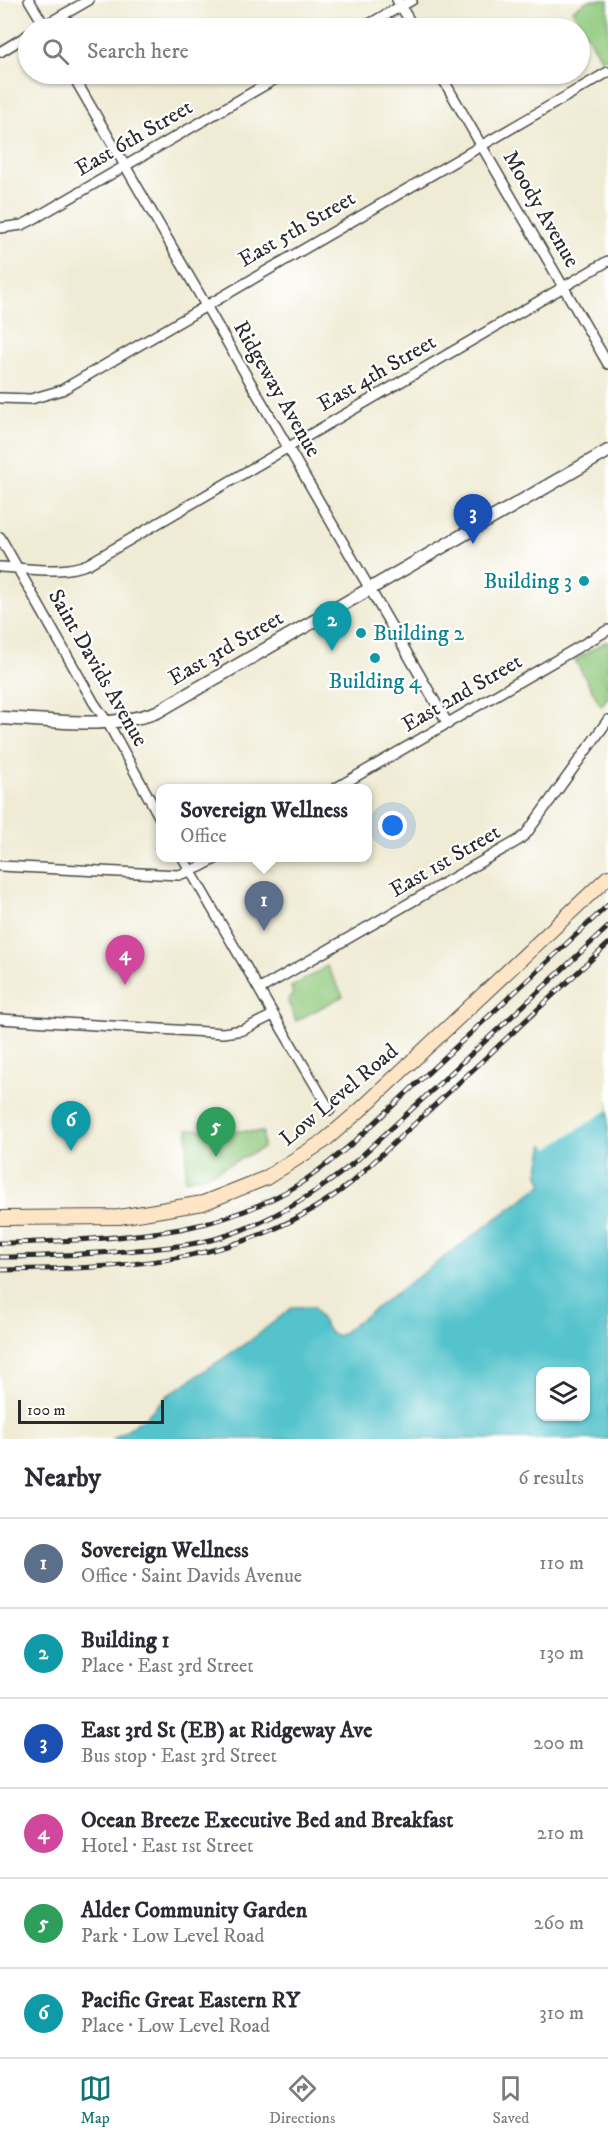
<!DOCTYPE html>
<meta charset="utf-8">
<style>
:root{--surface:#fff;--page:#f7f7f7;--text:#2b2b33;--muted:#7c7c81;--line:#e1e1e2;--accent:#0f766e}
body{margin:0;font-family:"IM FELL DW Pica",serif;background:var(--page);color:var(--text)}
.controls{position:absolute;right:18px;bottom:18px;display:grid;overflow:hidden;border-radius:12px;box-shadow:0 2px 4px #0004}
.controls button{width:54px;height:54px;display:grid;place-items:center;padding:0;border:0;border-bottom:2px solid var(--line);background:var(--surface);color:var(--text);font:30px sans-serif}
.scale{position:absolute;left:18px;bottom:15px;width:146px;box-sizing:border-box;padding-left:6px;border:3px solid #2b2b2b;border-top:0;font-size:16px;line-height:21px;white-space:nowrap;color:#2b2b2b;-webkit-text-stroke:4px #fff;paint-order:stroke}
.you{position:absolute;left:393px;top:826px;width:21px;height:21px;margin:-15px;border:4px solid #fff;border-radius:50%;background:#1a73e8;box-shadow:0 0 0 9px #1a73e833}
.badge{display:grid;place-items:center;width:39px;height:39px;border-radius:50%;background:var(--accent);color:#fff;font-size:20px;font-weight:700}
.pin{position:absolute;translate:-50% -50px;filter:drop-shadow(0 2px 3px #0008)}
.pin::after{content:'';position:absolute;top:32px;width:21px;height:18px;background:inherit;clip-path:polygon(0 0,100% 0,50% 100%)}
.popup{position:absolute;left:156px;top:784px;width:216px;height:78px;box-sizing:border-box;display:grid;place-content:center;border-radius:12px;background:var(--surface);filter:drop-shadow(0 2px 4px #0005);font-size:20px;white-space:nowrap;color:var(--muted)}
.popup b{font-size:22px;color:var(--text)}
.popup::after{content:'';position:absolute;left:50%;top:100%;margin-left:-12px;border:12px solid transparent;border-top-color:var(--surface)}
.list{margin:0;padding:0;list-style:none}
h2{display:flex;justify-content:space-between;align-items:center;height:78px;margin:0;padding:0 24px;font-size:26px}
h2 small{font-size:20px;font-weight:400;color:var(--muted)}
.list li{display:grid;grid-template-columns:39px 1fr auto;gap:18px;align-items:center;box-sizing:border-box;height:90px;padding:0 24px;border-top:2px solid var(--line)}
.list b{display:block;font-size:22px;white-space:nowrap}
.list p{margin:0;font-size:20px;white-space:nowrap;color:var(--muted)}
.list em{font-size:20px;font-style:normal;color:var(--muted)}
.icon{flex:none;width:33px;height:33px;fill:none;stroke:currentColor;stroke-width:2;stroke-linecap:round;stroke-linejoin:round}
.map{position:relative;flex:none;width:608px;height:1439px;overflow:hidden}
.search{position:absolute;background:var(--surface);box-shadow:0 2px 4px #0004;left:18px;right:18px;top:18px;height:66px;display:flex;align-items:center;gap:15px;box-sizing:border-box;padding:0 21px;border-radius:33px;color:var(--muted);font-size:22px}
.sheet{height:618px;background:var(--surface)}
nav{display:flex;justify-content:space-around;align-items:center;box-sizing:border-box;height:84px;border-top:2px solid var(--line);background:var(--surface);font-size:16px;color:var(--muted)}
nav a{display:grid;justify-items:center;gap:3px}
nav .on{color:var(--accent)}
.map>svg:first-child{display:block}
.green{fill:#90c97d;stroke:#5e7a54;stroke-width:1.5}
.water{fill:#55c3cc;stroke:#40777c;stroke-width:1.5;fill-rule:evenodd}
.pier{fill:#efebd4}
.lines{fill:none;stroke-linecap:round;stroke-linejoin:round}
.minor-casing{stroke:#484844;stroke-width:12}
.tertiary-casing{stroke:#484844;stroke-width:15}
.secondary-casing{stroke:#484844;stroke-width:16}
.minor{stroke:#fff;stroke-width:9}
.tertiary{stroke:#fff;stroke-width:12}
.secondary{stroke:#fde5c5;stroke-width:14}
.rail-casing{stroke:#2b2b2b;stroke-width:5}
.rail{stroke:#fff;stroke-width:3;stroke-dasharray:9;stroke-linecap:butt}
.culture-dot{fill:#0f9aa8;stroke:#fff;stroke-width:2}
.labels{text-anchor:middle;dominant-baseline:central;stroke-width:4.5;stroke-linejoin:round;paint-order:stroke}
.street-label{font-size:22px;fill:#2b2b2b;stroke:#fff}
.culture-label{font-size:22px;fill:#0d838f;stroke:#fff;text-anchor:end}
</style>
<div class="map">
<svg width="608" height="1439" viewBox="0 0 608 1439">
<rect width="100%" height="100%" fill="#fff"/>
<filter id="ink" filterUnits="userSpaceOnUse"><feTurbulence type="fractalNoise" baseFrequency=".0167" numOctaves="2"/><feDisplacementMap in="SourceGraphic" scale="12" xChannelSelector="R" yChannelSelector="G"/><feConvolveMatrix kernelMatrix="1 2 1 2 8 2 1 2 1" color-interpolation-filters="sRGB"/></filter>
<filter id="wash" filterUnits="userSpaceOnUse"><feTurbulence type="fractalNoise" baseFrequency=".008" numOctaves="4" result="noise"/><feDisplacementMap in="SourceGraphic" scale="24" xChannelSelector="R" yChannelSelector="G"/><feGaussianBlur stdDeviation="1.35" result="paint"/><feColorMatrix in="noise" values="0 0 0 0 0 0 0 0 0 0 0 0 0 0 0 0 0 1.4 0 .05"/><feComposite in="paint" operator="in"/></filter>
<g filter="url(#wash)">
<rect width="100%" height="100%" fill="#efebd4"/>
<path class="green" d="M589,0h19v57l-6,3 -30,-50z
M605,642h3v55l-7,9 -26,-46z
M327,966l16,30 -47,25 -8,-19 1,-5 4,-2 -2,-8z
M188,1129l75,3v16l-56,27 -22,5z"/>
<path class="water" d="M608,1101v338h-495l34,-23 21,-21 83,-55 42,-33h20l17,26 8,3 205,-152 -5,-11 6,-29zM540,1372h46v44h-46z"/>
<path class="pier" d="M608,1098v12l-59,38 -5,-4v-4z"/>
</g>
<g filter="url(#ink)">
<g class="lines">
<defs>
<path id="minor" d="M29,0l17,28
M397,0l17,28
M40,28l49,-28
M362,28l50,-28
M0,52l28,-17
M72,74l376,650
M440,74l168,290
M0,228l22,-3 8,-4 254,-147
M0,398l31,1 31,-9 546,-318
M0,537l94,166 14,20 52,95
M0,567c29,1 61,8 88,-3l520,-303
M336,788l272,-158
M183,858l96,166 51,86
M0,866l179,9 21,-8 17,-9
M260,989l259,-149 7,-6 82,-114
M0,1019l223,14 20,-3 30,-15"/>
<path id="tertiary" d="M0,718c50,2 110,12 157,-6l451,-261"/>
<path id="secondary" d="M0,1218l119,-1 84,-14 63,-25 58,-37 35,-30 249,-234"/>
</defs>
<use href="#minor" class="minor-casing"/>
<use href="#tertiary" class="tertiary-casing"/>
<use href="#secondary" class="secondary-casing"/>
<use href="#minor" class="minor"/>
<use href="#tertiary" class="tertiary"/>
<use href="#secondary" class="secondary"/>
<defs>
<path id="rail" d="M0,1243c30,0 61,-2 91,-4 68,-5 124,-11 185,-42 29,-14 54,-35 78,-55l254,-237
M0,1257c43,0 85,-3 127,-6 32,-3 65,-5 95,-14 50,-16 94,-43 134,-76l252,-234
M0,1270c127,-2 248,-5 352,-88l256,-238"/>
</defs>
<use href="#rail" class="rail-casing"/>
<use href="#rail" class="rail"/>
</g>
</g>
<g class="culture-dot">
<circle cx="584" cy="581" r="6"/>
<circle cx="361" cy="633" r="6"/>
<circle cx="375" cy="658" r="6"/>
</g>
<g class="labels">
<g class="street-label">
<text transform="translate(134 138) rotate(-30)">East 6th Street</text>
<text transform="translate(541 209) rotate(60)">Moody Avenue</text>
<text transform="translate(297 229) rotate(-30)">East 5th Street</text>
<text transform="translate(377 373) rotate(-30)">East 4th Street</text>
<text transform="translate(277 389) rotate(60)">Ridgeway Avenue</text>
<text transform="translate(226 648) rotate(-30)">East 3rd Street</text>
<text transform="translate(98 668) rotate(60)">Saint Davids Avenue</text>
<text transform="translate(462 693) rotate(-30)">East 2nd Street</text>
<text transform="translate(445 861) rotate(-30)">East 1st Street</text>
<text transform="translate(339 1095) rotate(-40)">Low Level Road</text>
</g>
<g class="culture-label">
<text x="572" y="581">Building 3</text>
<text x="373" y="633" text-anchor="start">Building 2</text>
<text x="375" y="681" text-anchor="middle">Building 4</text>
</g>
</g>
</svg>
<div class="controls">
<button><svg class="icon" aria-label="layers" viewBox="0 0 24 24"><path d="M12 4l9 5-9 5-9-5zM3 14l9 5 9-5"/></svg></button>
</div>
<div class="scale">100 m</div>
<div class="you"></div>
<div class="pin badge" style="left:264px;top:931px;background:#5c6f8a">1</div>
<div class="popup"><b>Sovereign Wellness</b>Office</div>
<div class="pin badge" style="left:332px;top:651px;background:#0f9aa8">2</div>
<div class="pin badge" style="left:473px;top:544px;background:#1a4fb4">3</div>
<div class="pin badge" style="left:125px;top:985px;background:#d1479c">4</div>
<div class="pin badge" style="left:216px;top:1157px;background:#2e9e5b">5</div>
<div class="pin badge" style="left:71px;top:1151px;background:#0f9aa8">6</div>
<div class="search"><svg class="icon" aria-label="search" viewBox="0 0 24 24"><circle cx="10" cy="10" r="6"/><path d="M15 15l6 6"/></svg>Search here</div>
</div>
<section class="sheet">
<h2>Nearby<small>6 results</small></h2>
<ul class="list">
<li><span class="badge" style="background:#5c6f8a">1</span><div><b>Sovereign Wellness</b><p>Office · Saint Davids Avenue</p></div><em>110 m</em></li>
<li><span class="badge" style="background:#0f9aa8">2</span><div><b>Building 1</b><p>Place · East 3rd Street</p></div><em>130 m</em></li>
<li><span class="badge" style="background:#1a4fb4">3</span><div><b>East 3rd St (EB) at Ridgeway Ave</b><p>Bus stop · East 3rd Street</p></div><em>200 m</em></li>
<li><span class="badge" style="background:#d1479c">4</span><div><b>Ocean Breeze Executive Bed and Breakfast</b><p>Hotel · East 1st Street</p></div><em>210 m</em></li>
<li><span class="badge" style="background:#2e9e5b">5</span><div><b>Alder Community Garden</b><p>Park · Low Level Road</p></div><em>260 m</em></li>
<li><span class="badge" style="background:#0f9aa8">6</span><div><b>Pacific Great Eastern RY</b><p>Place · Low Level Road</p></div><em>310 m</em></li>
</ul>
</section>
<nav>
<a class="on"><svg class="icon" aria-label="map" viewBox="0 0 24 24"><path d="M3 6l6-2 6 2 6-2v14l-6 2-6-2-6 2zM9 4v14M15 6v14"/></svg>Map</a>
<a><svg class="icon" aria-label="directions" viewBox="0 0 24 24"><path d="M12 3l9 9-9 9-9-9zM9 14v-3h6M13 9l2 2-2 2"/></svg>Directions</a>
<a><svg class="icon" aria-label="saved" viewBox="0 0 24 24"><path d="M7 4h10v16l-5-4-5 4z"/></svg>Saved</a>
</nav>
